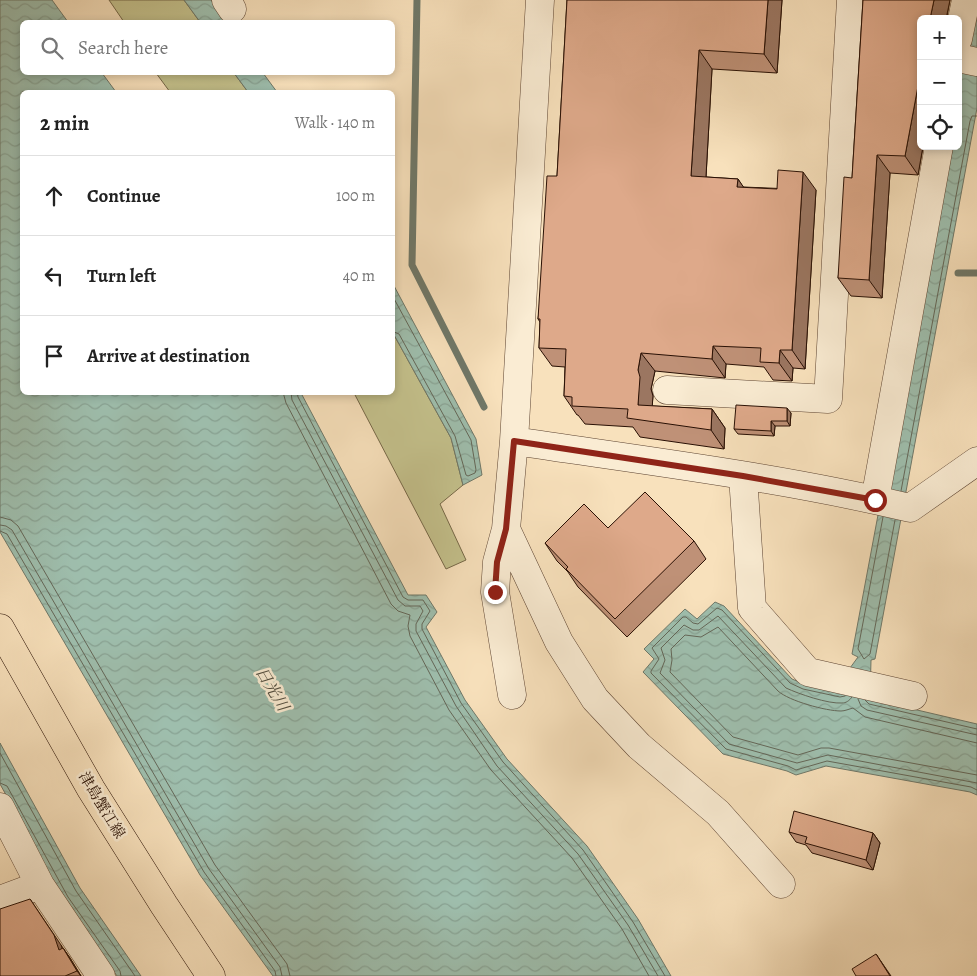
<!DOCTYPE html>
<meta charset="utf-8">
<style>
:root{--surface:#fff;--page:#f2f2f2;--text:#222;--muted:#767676;--line:#e0e0e0}
body{margin:0;font-family:Alegreya,"Noto Serif JP",serif;background:var(--page);color:var(--text)}
.controls{position:absolute;right:15px;top:15px;display:grid;overflow:hidden;border-radius:8px;box-shadow:0 2px 8px #0003}
.controls button{width:45px;height:45px;display:grid;place-items:center;padding:0;border:0;border-bottom:1px solid var(--line);background:var(--surface);color:var(--text);font:25px sans-serif}
.stop{position:absolute;width:15px;height:15px;margin:-11px;border:4px solid #8f2418;border-radius:50%;background:#fff}
.stop.end{background:#8f2418;border-color:#fff;box-shadow:0 1px 5px #0008}
.list{margin:0;padding:0;list-style:none}
h2{display:flex;justify-content:space-between;align-items:center;height:65px;margin:0;padding:0 20px;font-size:21px}
h2 small{font-size:16px;font-weight:400;color:var(--muted)}
.list li{display:grid;grid-template-columns:32px 1fr auto;gap:15px;align-items:center;box-sizing:border-box;height:80px;padding:0 20px;border-top:1px solid var(--line)}
.list b{display:block;font-size:19px;white-space:nowrap}
.list em{font-size:16px;font-style:normal;color:var(--muted)}
.icon{flex:none;width:28px;height:28px;fill:none;stroke:currentColor;stroke-width:2;stroke-linecap:round;stroke-linejoin:round}
.map{position:relative;flex:none;width:977px;height:976px;overflow:hidden}
.search{position:absolute;background:var(--surface);box-shadow:0 2px 8px #0003;left:20px;top:20px;width:375px;height:55px;display:flex;align-items:center;gap:12px;box-sizing:border-box;padding:0 18px;border-radius:8px;color:var(--muted);font-size:19px}
.panel{position:absolute;background:var(--surface);box-shadow:0 2px 8px #0003;left:20px;top:90px;width:375px;height:305px;border-radius:8px}
.map>svg:first-child{display:block}
.grass{fill:#c4c18c;stroke:#766848}
.water{fill:url(#water-waves);stroke:#6f7869}
.lines{fill:none;stroke-linecap:round;stroke-linejoin:round}
.shore{stroke:#646758;stroke-width:1}
.stream{stroke:#6f7869;stroke-width:7}
.minor-casing{stroke:#5d4432;stroke-width:29}
.major-casing{stroke:#291004;stroke-width:29}
.minor{stroke:#faecd3;stroke-width:28}
.major{stroke:#f8e1bc;stroke-width:28}
.wall{fill:#bf9177;stroke:#291004}
.shaded-wall{fill:#9b7661;stroke:#291004}
.building{fill:#dea98a;stroke:#291004}
.route{stroke:#8f2418;stroke-width:6}
.labels{text-anchor:middle;dominant-baseline:central;stroke-width:5;stroke-linejoin:round;paint-order:stroke}
.street-label{font-size:15px;fill:#291004;stroke:#faecd3}
.water-label{font-size:16px;font-style:italic;fill:#524d3f;stroke:#faecd3}
</style>
<div class="map">
<svg width="977" height="976" viewBox="0 0 977 976">
<defs>
<pattern id="water-waves" width="16" height="10" patternUnits="userSpaceOnUse" patternTransform="scale(1.25)"><rect width="16" height="10" fill="#9ebead"/><path d="M0 5q4-4 8 0t8 0" fill="none" stroke="#88a293"/></pattern>
</defs>
<rect width="100%" height="100%" fill="#f8e1bc"/>
<filter id="stains"><feTurbulence type="fractalNoise" baseFrequency=".004" numOctaves="4"/><feColorMatrix values="0 0 0 0 .2 0 0 0 0 .09 0 0 0 0 .02 0 0 0 .5 -.17"/></filter>
<radialGradient id="worn" r=".72"><stop offset=".6" stop-color="#630" stop-opacity="0"/><stop offset="1" stop-color="#630" stop-opacity=".3"/></radialGradient>
<path class="grass" d="M109,0h75l16,22h-76z
M156,73h78l14,19h-78z
M393,333l58,105 12,47 -23,19 26,56 -20,9 -92,-176 38,-1z"/>
<path class="water" d="M0,0h52l16,22h-46v50l80,1 14,19h-94v300l279,1 107,202h18l11,17 -11,15 39,73 42,59 80,87 51,73 33,57h-398l-73,-101 -200,-343z
M184,0h27l16,22h-27z
M974,0h3v108l-102,551 -4,1 -1,39 107,25v71l-7,-3 -144,-26 -30,9 -9,-4 -64,-17 -80,-82 11,-13 -10,-10 41,-40 12,10 18,-17 9,4 68,73 12,5 46,-16 8,-11 -6,-3 95,-508h11v-60z
M234,73h29l14,19h-29z
M393,284l83,155 6,36 -19,10 -12,-47 -58,-105z
M0,743l80,145 61,88h-24l-53,-76 -64,-116z"/>
<g class="lines">
<path class="shore" d="M392,295l79,145 5,30 -1,3 -7,3 -2,-1 -11,-39 -56,-102 -7,-3
M283,392l3,11 105,201 7,7 12,4 -2,11 2,10 39,74 42,60 81,88 50,71 27,47
M291,392l1,8 106,200 7,6h15l3,5 -7,13v7l40,75 41,60 81,88 50,71 30,51
M297,392l1,5 105,200 5,3h15l7,11 -8,13v5l39,74 42,59 80,88 50,72 32,54
M901,491l69,-370 2,-5h5
M0,517l11,3 7,6 197,339 72,99 3,12
M883,517l-25,132 6,10 6,-5 25,-134
M0,525l6,1 6,4 197,339 71,98 2,9
M0,531l7,3 197,338 71,99 1,5
M845,696l-5,1 -37,-8 -13,-6 -68,-73 -5,-2 -19,16 -5,-1 -7,-6h-3l-31,31 7,11 -8,12v2l75,76 62,17 8,4 31,-9 144,26 6,3
M852,697c-3,4 -6,6 -10,6 -14,1 -43,-9 -56,-15l-68,-72 -19,14h-6l-9,-5 -23,23 4,12 -5,13 69,71 68,19 31,-8 149,28
M858,699l3,7 6,4 110,25
M865,700l4,4 108,25
M977,743l-112,-26 -12,-9c-4,1 -8,3 -12,3 -15,0 -52,-10 -63,-20l-60,-64 -17,10 -16,-2 -14,14 1,11 -2,12 63,65 65,18 23,-7h8l148,27
M0,753l76,138 59,85
M0,783l7,3 61,111 52,74 1,5"/>
<path class="stream" d="M417,0l-5,265 72,142
M958,273h19"/>
<defs>
<path id="minor" d="M226,0l6,9
M540,0l-26,441 -8,88 53,113 36,57 44,47 79,67 63,71
M958,39l8,-39
M958,58l19,4
M667,390l161,9 23,-399
M514,441c133,20 266,36 396,67l67,-47
M743,476l9,132 56,64 105,24
M875,500l64,-354
M506,529l-9,33 -2,30 17,103
M0,807l40,78 61,91
M0,900l40,-15"/>
<path id="major" d="M0,628l91,161 73,116 47,71"/>
</defs>
<use href="#minor" class="minor-casing"/>
<use href="#major" class="major-casing"/>
<use href="#minor" class="minor"/>
<use href="#major" class="major"/>
</g>
<path class="wall" d="M567,0h215l-5,73 -65,-4 -6,108 32,2 5,8 73,3 -11,179 -12,-1 -1,13 -19,-1 -9,-13 -38,-3 -1,14 -70,-7 -4,18 2,7 -1,10 60,3 13,19 -1,21 -84,-12 -7,-10 -48,-3 -7,-9h-1l-13,-19 1,-29 -13,-1 -13,-18 1,-26 -2,-3 19,-143z
M863,0h87l-32,175 -28,-2 -8,125 -31,-2 -13,-18 14,-100z
M791,413l-1,13h-15l-1,10 -36,-2 -4,-5z
M608,528l86,13 12,18 -79,78 -49,-50 -10,-15 -11,-11 -12,-18z
M789,832l84,1 7,10 -7,27 -61,-17 -6,-8 -10,-3z
M61,945l2,3 7,10 11,18h-81z"/>
<path class="shaded-wall" d="M768,0h14l-5,73 -13,-19z
M934,0h16l-4,19h-16z
M699,50l13,19 -7,125 -14,-18z
M921,70v76h2l-5,29 -13,-19z
M877,155l13,18 -8,125 -13,-18z
M803,172l13,18 -11,179 -13,-19z
M738,179l13,19 -14,-11z
M713,346l13,18 -1,14 -13,-19z
M780,350l13,18 -1,13 -13,-18z
M641,353l14,18 -4,18 2,7 -2,26 -13,-17v-35z
M787,408l4,5 -1,13 -3,-5z
M712,409l13,19 -1,21 -13,-19z
M771,421l4,5 -1,10 -3,-5z
M873,833l7,10 -7,27 -7,-10z
M30,899l31,46 5,15 -7,-10z
M63,948l7,10 11,18 -4,-5z
M876,954l15,22h-1z"/>
<path class="building" d="M567,0h201l-4,54 -65,-4 -8,126 47,3 -1,8 40,2 1,-19 25,2 -11,178h-12l-1,13 -19,-1 1,-14 -48,-2 -1,13 -71,-6 -3,17 2,7 -2,28 74,4 -1,21 -84,-12 1,-9 -56,-3v-9l-8,-1 2,-47 -27,-1 1,-29h-2l9,-143h10z
M863,0h71l-4,19h-9v51l-16,86 -28,-1 -8,125 -31,-2 6,-101 8,1z
M736,405l51,3v13h-16v10l-37,-2z
M645,492l49,49 -79,78 -49,-50 2,-2 -23,-24 39,-39 24,24z
M794,811l79,22 -7,27 -61,-17 2,-6 -18,-5z
M30,899l24,36 5,15 4,-2 14,23 -12,5h-65v-67z
M876,954l14,22h-34l-4,-7z"/>
<g class="lines">
<path class="route" d="M495,592l2,-30 9,-33 8,-88 229,35 132,24"/>
</g>
<g class="labels">
<g class="street-label">
<text transform="translate(102 805) rotate(59)">津島蟹江線</text>
</g>
<g class="water-label">
<text transform="translate(272 689) rotate(59)">日光川</text>
</g>
</g>
<rect width="100%" height="100%" filter="url(#stains)"/>
<rect width="100%" height="100%" fill="url(#worn)"/>
</svg>
<div class="controls">
<button>+</button>
<button>−</button>
<button><svg class="icon" aria-label="locate" viewBox="0 0 24 24"><circle cx="12" cy="12" r="6"/><path d="M12 2v4M12 18v4M2 12h4M18 12h4"/></svg></button>
</div>
<div class="stop" style="left:875px;top:500px"></div>
<div class="stop end" style="left:495px;top:592px"></div>
<div class="search"><svg class="icon" aria-label="search" viewBox="0 0 24 24"><circle cx="10" cy="10" r="6"/><path d="M15 15l6 6"/></svg>Search here</div>
<section class="panel">
<h2>2 min<small>Walk · 140 m</small></h2>
<ul class="list">
<li><svg class="icon" aria-label="ahead" viewBox="0 0 24 24"><path d="M12 20V5M6 11l6-6 6 6"/></svg><div><b>Continue</b></div><em>100 m</em></li>
<li><svg class="icon" aria-label="left" viewBox="0 0 24 24"><path d="M17 20v-9H6M10 6l-5 5 5 5"/></svg><div><b>Turn left</b></div><em>40 m</em></li>
<li><svg class="icon" aria-label="arrive" viewBox="0 0 24 24"><path d="M6 21V4h12l-3 4 3 4H6"/></svg><div><b>Arrive at destination</b></div></li>
</ul>
</section>
</div>
